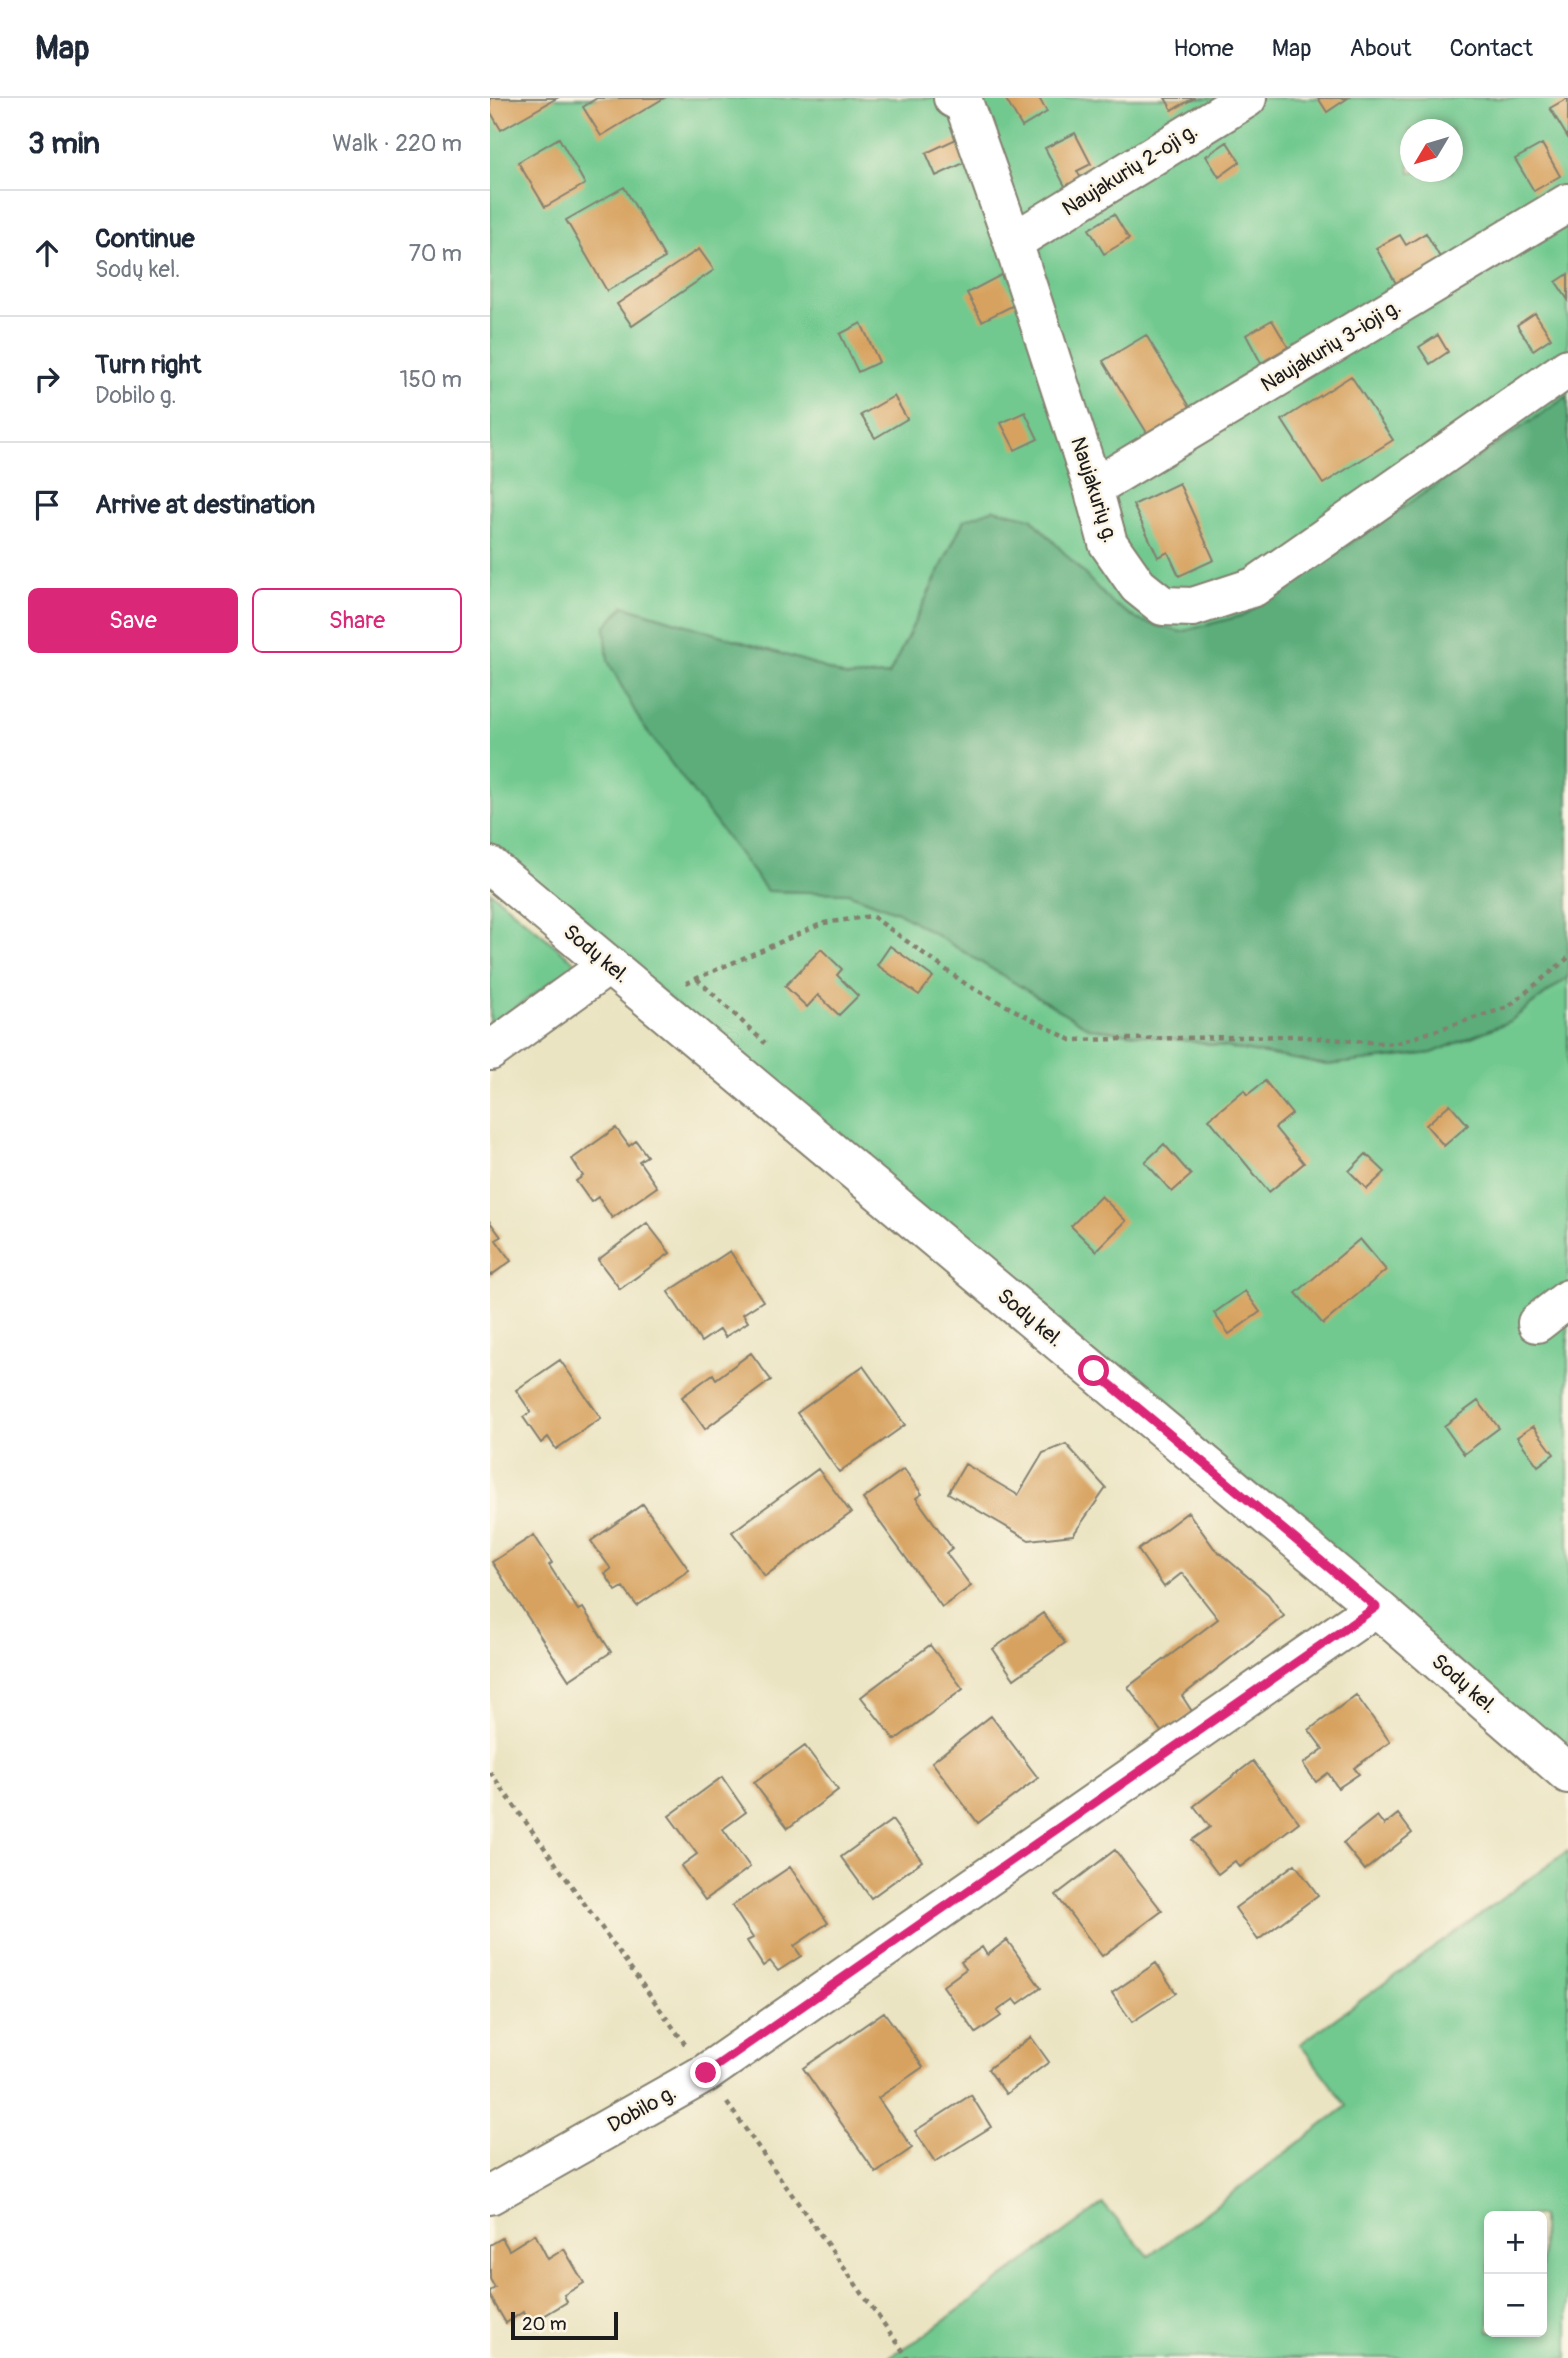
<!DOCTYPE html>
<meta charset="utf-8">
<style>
:root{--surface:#fff;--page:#f6f6f7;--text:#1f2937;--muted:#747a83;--line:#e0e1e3;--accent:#db2777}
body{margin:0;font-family:Pangolin,sans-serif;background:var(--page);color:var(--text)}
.controls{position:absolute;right:21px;bottom:21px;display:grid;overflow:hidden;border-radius:10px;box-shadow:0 4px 10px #0003}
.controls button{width:63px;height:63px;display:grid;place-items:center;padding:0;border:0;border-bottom:2px solid var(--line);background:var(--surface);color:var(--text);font:35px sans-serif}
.compass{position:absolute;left:910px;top:21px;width:63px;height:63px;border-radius:50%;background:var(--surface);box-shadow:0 4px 10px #0003;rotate:232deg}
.scale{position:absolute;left:21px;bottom:18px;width:107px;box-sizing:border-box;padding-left:7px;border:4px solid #1c1c1c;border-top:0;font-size:19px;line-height:24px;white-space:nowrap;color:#1c1c1c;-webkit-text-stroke:5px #fcf5e5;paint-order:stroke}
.stop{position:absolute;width:21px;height:21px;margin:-16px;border:5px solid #db2777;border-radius:50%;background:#fff}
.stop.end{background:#db2777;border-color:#fff;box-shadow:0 2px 7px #0008}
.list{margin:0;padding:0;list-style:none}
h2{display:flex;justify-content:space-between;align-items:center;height:91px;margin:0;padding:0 28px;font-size:30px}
h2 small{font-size:23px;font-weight:400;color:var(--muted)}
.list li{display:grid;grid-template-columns:46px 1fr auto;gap:21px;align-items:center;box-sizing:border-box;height:126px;padding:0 28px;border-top:2px solid var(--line)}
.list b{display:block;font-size:26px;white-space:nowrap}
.list p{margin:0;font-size:23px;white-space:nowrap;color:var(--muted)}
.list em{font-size:23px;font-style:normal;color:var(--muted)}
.actions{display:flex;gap:14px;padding:21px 28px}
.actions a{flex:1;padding:16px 0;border:2px solid var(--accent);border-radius:10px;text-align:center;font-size:24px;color:var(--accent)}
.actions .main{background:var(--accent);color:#fff}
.icon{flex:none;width:38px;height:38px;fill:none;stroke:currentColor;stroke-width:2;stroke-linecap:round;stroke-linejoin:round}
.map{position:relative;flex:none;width:1078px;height:2260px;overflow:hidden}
header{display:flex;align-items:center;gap:42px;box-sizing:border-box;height:98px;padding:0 35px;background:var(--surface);border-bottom:2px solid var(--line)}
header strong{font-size:33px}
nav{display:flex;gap:38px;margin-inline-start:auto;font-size:24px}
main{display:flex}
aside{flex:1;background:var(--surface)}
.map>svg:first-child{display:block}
.green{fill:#71c98f;stroke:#467256;stroke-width:2;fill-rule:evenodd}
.forest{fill:#5cad7a;stroke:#3c644b;stroke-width:2}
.building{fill:#d7a25f}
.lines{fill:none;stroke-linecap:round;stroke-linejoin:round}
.minor-casing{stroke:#84806f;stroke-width:42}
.path{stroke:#84806f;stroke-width:4.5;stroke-dasharray:5 5;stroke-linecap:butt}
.minor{stroke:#fff;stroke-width:38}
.route{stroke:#db2777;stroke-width:9}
.labels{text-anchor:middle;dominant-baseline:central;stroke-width:5;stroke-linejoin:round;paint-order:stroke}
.street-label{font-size:21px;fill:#1c1c1c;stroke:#fcf5e5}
</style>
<header>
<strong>Map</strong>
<nav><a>Home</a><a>Map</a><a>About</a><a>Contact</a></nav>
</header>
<main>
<aside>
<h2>3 min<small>Walk · 220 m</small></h2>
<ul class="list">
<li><svg class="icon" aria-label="ahead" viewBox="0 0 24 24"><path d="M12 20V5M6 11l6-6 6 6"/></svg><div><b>Continue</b><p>Sodų kel.</p></div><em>70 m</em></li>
<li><svg class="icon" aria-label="right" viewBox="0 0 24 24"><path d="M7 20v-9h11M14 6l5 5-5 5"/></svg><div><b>Turn right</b><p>Dobilo g.</p></div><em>150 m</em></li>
<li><svg class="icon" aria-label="arrive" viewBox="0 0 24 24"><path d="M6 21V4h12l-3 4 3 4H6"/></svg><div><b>Arrive at destination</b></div></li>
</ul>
<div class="actions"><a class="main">Save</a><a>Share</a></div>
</aside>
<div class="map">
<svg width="1078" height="2260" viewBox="0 0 1078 2260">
<rect width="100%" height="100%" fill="#fcf5e5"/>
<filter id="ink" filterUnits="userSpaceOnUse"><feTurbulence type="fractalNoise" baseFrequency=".0143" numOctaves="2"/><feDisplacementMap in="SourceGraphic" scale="14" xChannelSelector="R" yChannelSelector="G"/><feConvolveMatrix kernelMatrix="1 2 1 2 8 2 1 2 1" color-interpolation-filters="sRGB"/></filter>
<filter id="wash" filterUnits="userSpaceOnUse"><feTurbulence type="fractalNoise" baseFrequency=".00686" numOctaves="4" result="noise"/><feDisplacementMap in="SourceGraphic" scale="28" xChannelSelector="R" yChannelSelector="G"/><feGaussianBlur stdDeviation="1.57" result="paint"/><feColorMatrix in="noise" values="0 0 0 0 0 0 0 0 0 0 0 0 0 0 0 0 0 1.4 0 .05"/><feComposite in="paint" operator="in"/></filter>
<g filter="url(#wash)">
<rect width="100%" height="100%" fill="#ebe4c2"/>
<path class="green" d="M0,0h1078v298l-324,219 -63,17 -43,-12 -27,-18 -147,-82 -75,155 -42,2 -39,-15 -184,-56 143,285 81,2 50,19 191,116 108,14 130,23 105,-12 78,-32 58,-44v778l-1078,-907zM920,32h42v42h-42z
M0,793l87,73 -87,62z
M1078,1753v507h-681l32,-19 184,-135 46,52 198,-150 -47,-62zM999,2118h53v116h-53z"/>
<path class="forest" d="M1078,298v581l-58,44 -78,32 -105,12 -130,-23 -108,-14 -191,-116 -50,-19 -81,-2 -126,-168 -33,-62 -3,-34 19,-21 184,56 39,15 42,-2 75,-155 30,-11 37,9 80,84 27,18 43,12 63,-17z"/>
<g id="blocks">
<path class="building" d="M0,0h67l-56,32 -11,-19z
M107,0h67l-63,38 -18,-29z
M515,0h34l8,14 -25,15z
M675,0h30l-23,12z
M828,0h30l-21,14z
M1078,0v40l-18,-30z
M585,35l16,31 -14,7 6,11 -16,8 -22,-42z
M69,40l26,46 -40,23 -27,-45z
M466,41l10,23 -30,14 -10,-23z
M737,44l13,20 -21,15 -13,-21z
M1052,46l18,32 -26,15 -19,-32z
M134,89l41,71 -58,33 -41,-71z
M624,116l15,25 -25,15 -15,-25z
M936,135l16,28 -44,26 -22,-39 24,-13 6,10z
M209,151l15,21 -82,56 -15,-22z
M1078,176v26l-12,-18z
M511,177l15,29 -34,17 -15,-28z
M1045,215l16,25 -18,12 -16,-25z
M782,222l16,27 -27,16 -15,-28z
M371,225l18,39 -21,10 -18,-38z
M656,237l49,80 -43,26 -49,-80z
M948,237l10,17 -18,12 -11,-17z
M861,278l42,64 -70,44 -41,-64z
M404,298l13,23 -32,19 -14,-23z
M535,314l13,27 -23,11 -14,-27z
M689,385l35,77 -35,16 -11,-24 -10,5 -25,-52z
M400,848l43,31 -14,18 -42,-30z
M331,851l21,20 -5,6 21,21 -19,19 -21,-20 -11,12 -22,-21z
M775,983l27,33 -17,14 29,35 -35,29 -60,-73 35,-29 3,5z
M960,1006l18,21 -24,21 -18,-21z
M126,1030l13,18 7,-5 11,15 -8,5 18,26 -45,31 -14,-21 -7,5 -15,-21 7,-5 -11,-17z
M674,1046l27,31 -19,17 -27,-30z
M876,1056l19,18 -18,17 -18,-18z
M611,1098l25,25 -30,30 -25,-25z
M0,1124l11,15 -5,3 15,21 -21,15z
M157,1125l23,30 -50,36 -22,-29z
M870,1141l26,31 -63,54 -27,-31z
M240,1153l33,50 -20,13 5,8 -23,15 -5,-8 -19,13 -33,-50z
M755,1193l15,21 -31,22 -15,-21z
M261,1255l20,27 -66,49 -23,-32 31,-23 3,5z
M70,1262l41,58 -45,31 -8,-12 -7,6 -18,-26 8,-5 -15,-22z
M373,1268l42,59 -66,47 -42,-59z
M988,1303l21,27 -35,26 -20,-28z
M1043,1328l21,28 -16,12 -21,-29z
M576,1346l40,44 -33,47 -44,5 -81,-47 17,-29 53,31 25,-42z
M328,1371l33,44 -86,63 -33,-44z
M414,1371l18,25 -6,4 36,50 -6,5 25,33 -29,21 -79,-108z
M153,1406l46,66 -52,36 -14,-19 -7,4 -11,-17 6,-5 -20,-28z
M698,1414l26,36 54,46 16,22 -102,80 11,17 -30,21 -35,-47 90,-68 -36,-46 -18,14 -26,-37z
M44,1437l18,28 -3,2 29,45 5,-2 28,44 -42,28 -77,-118z
M553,1515l22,30 -51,36 -21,-30z
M440,1547l33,44 -68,51 -34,-43z
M866,1597l34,47 -36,26 5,6 -21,14 -10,-15 -12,9 -13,-18 20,-15 -14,-19z
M501,1618l47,62 -60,45 -46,-61z
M315,1648l33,44 -50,38 -34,-45z
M763,1663l46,61 -59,45 -5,-6 -17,13 -26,-34 18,-13 -16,-21z
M232,1679l24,35 -23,17 27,38 -45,33 -24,-34 16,-12 -28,-38z
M908,1716l14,19 -47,37 -22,-27 34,-27 7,9z
M402,1722l30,41 -51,37 -30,-41z
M625,1752l47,61 -60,45 -46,-61z
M805,1766l23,31 -60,45 -23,-32z
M300,1769l38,56 -34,23 7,10 -23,15 -8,-10 -7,5 -16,-25 6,-3 -21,-32z
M517,1842l34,48 -23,16 -4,-5 -17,12 4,5 -25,17 -33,-47 23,-17 -5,-7 21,-15 5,8z
M666,1865l20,30 -44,29 -20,-29z
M394,1914l39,55 -45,31 34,50 -36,25 -73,-105z
M541,1939l18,25 -43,32 -18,-25z
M481,1997l20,32 -56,35 -20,-31z
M45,2136l13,25 16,-10 20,34 -20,12 3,7 -37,22 -7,-12 -17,11 -16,-27v-5l5,-3 -5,-9v-34l12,-7 7,12z"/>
</g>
</g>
<g filter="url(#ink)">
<use href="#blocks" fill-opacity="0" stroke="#84806f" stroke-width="2"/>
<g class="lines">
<defs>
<path id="minor" d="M463,0l11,6 49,138 80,246 15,55 30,43 25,20 30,1 61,-20 314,-219
M523,144l234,-144
M603,390l475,-285
M0,768l886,741 192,167
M0,953l119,-86
M1047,1225l31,-24
M0,2097l216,-122 670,-466"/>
</defs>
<use href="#minor" class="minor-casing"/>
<path class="path" d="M207,881l68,64
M196,885l138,-60 48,-7 95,69 104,55 221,-4 102,8 114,-37 60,-49
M0,1674l195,272
M237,2005l181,255"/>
<use href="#minor" class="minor"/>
</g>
</g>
<g class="lines" filter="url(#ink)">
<path class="route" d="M216,1975l670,-466 -282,-236"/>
</g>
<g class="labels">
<g class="street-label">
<text transform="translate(640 72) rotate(-32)">Naujakurių 2-oji g.</text>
<text transform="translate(841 248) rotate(-31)">Naujakurių 3-ioji g.</text>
<text transform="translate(604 392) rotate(72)">Naujakurių g.</text>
<text transform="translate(106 856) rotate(40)">Sodų kel.</text>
<text transform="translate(540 1220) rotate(40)">Sodų kel.</text>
<text transform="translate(974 1586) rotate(41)">Sodų kel.</text>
<text transform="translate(152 2011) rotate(-29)">Dobilo g.</text>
</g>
</g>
</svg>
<div class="controls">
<button>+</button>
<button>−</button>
</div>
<svg class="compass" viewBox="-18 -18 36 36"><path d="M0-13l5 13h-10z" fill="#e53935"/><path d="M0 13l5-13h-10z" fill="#747a83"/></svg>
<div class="scale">20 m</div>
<div class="stop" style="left:604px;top:1273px"></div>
<div class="stop end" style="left:216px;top:1975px"></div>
</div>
</main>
